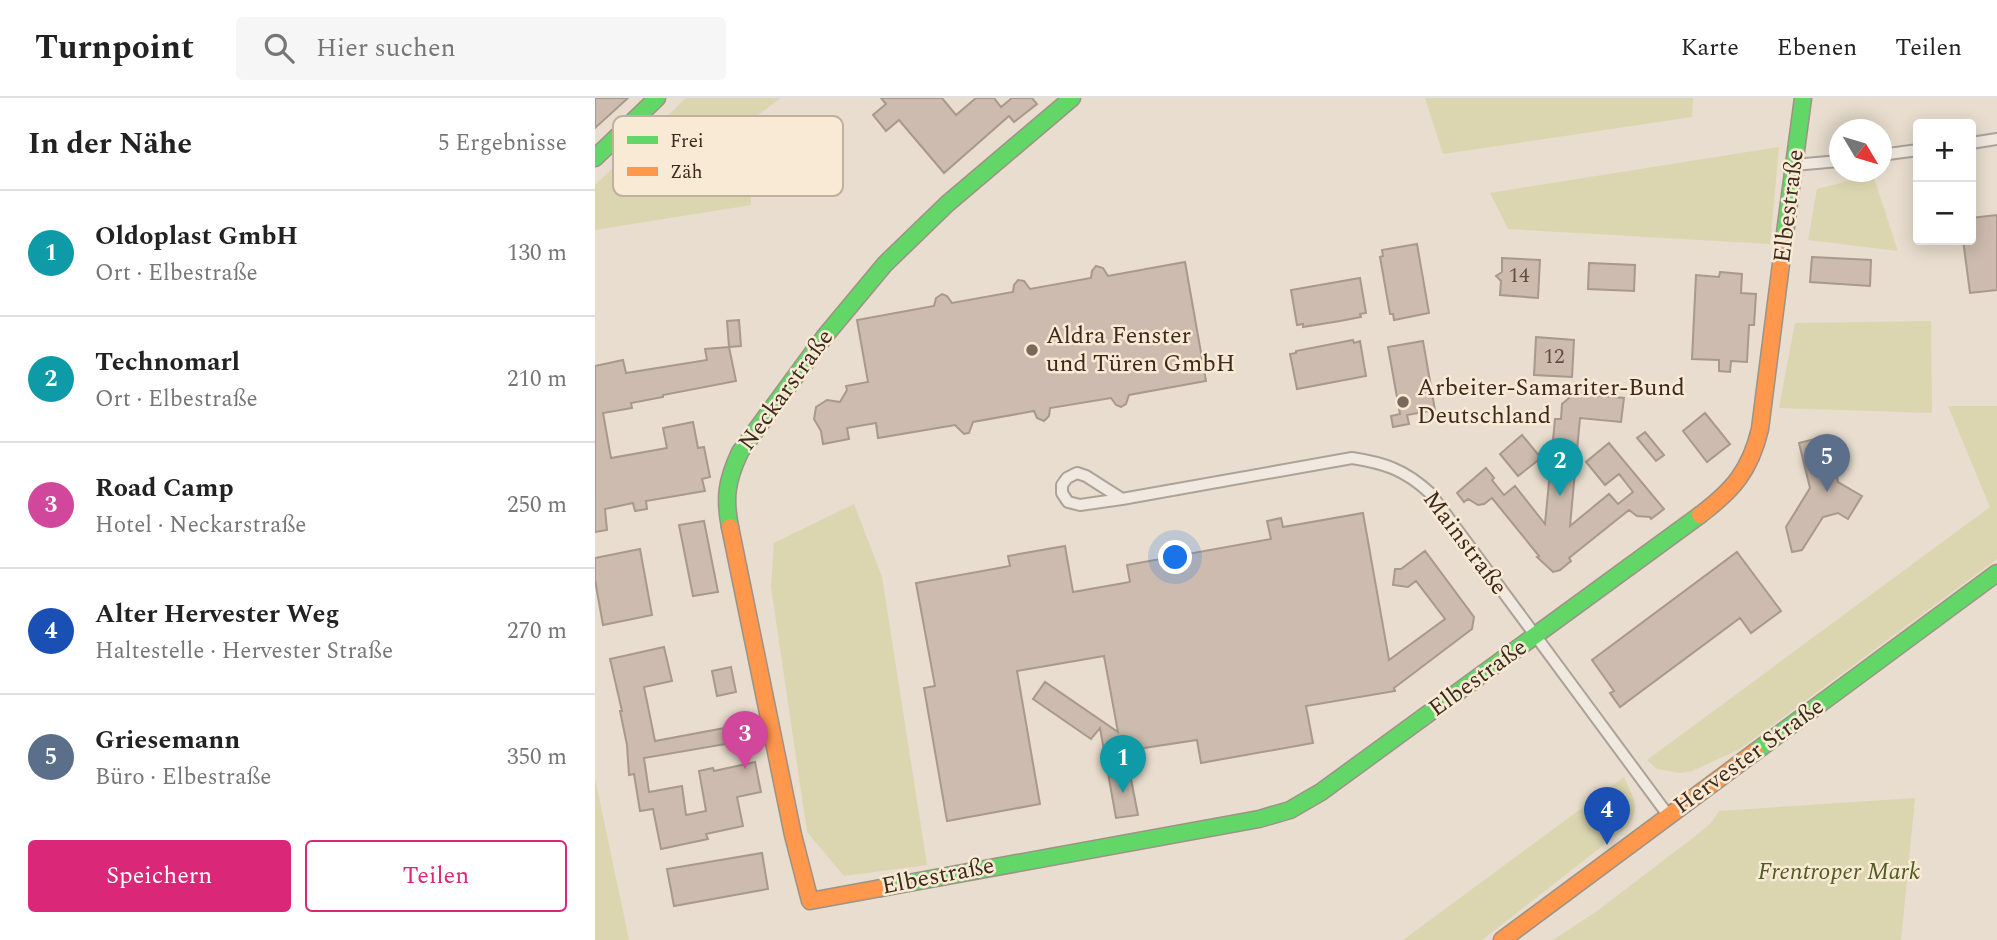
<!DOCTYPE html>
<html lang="de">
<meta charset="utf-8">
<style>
:root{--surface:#fff;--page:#f6f6f6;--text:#222;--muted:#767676;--line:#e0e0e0;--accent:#db2777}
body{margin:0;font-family:Spectral,serif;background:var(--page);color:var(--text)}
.controls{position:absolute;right:21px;top:21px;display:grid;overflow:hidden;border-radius:7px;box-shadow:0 4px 18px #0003}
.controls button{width:63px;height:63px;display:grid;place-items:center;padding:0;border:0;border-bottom:2px solid var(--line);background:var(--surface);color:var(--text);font:35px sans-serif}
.compass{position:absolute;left:1234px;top:21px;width:63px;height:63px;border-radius:50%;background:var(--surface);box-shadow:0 4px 18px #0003;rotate:128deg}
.you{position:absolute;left:581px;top:460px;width:24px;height:24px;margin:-18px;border:5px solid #fff;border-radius:50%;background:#1a73e8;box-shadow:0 0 0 10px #1a73e833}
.badge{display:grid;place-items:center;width:46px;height:46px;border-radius:50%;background:var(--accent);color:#fff;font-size:23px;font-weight:700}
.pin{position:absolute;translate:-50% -58px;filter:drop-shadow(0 2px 4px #0008)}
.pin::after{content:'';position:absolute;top:37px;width:24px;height:21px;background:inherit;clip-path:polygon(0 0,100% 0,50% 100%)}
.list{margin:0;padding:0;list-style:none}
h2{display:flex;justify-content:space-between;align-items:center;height:91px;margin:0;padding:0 28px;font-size:30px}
h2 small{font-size:23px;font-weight:400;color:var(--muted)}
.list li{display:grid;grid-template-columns:46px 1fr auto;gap:21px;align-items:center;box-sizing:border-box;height:126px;padding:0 28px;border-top:2px solid var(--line)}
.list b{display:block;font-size:26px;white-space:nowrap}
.list p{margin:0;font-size:23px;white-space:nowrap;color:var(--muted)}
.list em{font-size:23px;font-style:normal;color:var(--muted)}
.actions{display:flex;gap:14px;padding:21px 28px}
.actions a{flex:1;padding:16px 0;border:2px solid var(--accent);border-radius:7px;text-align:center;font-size:24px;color:var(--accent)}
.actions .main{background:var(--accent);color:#fff}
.icon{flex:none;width:38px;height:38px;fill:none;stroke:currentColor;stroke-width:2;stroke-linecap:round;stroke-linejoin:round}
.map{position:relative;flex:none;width:1402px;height:842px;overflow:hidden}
header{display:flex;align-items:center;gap:42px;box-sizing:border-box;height:98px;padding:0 35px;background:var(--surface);border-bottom:2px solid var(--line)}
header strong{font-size:33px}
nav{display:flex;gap:38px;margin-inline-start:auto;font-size:24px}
.search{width:490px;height:63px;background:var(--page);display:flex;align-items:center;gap:18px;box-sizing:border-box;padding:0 24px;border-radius:7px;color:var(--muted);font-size:26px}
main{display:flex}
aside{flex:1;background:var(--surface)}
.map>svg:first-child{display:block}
.green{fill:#dbd6af}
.building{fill:#ccbbae;stroke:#a8988d;stroke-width:2}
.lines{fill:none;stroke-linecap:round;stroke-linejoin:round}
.street-casing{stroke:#ada297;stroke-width:14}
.fast-casing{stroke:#9d9286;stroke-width:19}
.slow-casing{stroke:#9d9286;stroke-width:19}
.street{stroke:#efe9e0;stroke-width:10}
.fast{stroke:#63d668;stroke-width:16}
.slow{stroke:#ff974d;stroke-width:16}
.poi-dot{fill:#79695b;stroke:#f8ead4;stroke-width:2.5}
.labels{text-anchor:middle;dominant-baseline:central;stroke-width:5;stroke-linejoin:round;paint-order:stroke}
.number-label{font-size:21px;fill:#614e41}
.street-label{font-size:24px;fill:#3d2a1d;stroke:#f8ead4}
.poi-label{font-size:24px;fill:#3d2a1d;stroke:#f8ead4;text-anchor:start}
.park-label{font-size:24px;font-style:italic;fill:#525b22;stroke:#f8ead4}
.key{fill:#f8ead4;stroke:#c0b09d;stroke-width:2}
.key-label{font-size:19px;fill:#3d2a1d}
</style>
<header>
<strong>Turnpoint</strong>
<div class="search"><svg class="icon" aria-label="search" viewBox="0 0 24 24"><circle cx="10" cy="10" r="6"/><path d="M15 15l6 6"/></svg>Hier suchen</div>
<nav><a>Karte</a><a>Ebenen</a><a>Teilen</a></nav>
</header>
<main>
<aside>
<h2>In der Nähe<small>5 Ergebnisse</small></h2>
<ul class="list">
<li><span class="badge" style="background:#0f9aa8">1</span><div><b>Oldoplast GmbH</b><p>Ort · Elbestraße</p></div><em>130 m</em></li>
<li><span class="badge" style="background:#0f9aa8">2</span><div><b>Technomarl</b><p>Ort · Elbestraße</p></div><em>210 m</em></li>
<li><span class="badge" style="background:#d1479c">3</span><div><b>Road Camp</b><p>Hotel · Neckarstraße</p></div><em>250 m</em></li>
<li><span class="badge" style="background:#1a4fb4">4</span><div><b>Alter Hervester Weg</b><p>Haltestelle · Hervester Straße</p></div><em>270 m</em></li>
<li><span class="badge" style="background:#5c6f8a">5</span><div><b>Griesemann</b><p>Büro · Elbestraße</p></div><em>350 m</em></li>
</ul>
<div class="actions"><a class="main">Speichern</a><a>Teilen</a></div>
</aside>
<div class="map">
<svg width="1402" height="842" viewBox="0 0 1402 842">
<rect width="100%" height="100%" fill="#e8ddce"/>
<path class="green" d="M91,0h95l-31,23 1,84 -156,25v-45z
M830,0h268l-1,19 -249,37z
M1184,49l-9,97 -262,-15 -18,-36z
M1278,77l25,76 -90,-11 9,-51z
M1336,223l1,92 -153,-5 16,-85z
M1353,308h49v153l-257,190 -48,22 -12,2 -23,-4 -10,-9 343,-253z
M259,406l28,73 45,288 -83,11 -37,-44 -36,-245 3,-44z
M1029,679c8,20 18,29 4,49l-146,114h-79z
M0,680l34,162h-34z
M1320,700l-14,142h-348l44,-29 101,-77 13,-11 8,-12z"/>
<path class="building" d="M0,0h33l-33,30z
M286,0h61l14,17 20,-17h18l7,9 11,-9h20l5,6 -23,18 -5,-6 -65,57 -45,-53 -13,11 -13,-16 13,-11z
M1402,117v75l-27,3 -7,-53h8v-22z
M822,146l12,69 -35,7 -1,-6h-3l-10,-57 3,-1 -1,-6z
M1217,159l59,3 -1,26 -60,-4z
M907,160l38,2 -2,38 -38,-3 1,-14 -5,-5 6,-4z
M590,164l21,119 -77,14 -3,9 -5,3 -5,-2 -5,-7 -61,10 -1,8 -5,5 -7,-3 -3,-7 -61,11 -4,11 -5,1 -9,-9 -77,13 -2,-15 -29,5 2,11 -26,5 -2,-13 -7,-12 2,-12 11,-7 13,2 7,-12 -1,-4 22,-4 -11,-62 77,-14 2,-8 6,-4 5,2 5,7 61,-11 1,-7 4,-5 6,1 6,8 61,-11 1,-7 4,-5 7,2 5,8z
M994,165l46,2 -1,26 -46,-2z
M1125,174l22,2 -1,19 15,1 -2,31h-5l-2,37 -16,-1 -1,11 -11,-1v-11l-27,-1 4,-84 23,2z
M765,180l6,35 -6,1 1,3 -21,4 -37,6v-3l-6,1 -6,-35z
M144,222l2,26 -12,1 7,34 -73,14v2l-32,6 1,5 -29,5 8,45 56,-10 -4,-20 30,-6 5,26 6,-1 6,30 -8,2 3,12 -59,10 1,8 -12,2 -2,-8 -28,6 2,21 -12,2v-166l28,-6 3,13 81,-13 -2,-11 24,-2 -2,-26z
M941,239l38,3 -2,37 -38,-2z
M758,242l1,3 6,-2 6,35 -69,13 -7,-35 6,-1v-2z
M828,243l12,69 -28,5 2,9 -16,3 -2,-11 9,-2 -12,-67z
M980,295l49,5 -3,24 -41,-4 -10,108 39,-32 9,10 15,-12 -14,-18 -14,11 -19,-23 23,-19 55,66 -13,10 -1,-2 -13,-1 -8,-6 -60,48 2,3 -11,9 -7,2 -16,-15 2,-1 -47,-58 -8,6 -6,1 -10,-6 -4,3 -7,-9 29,-25 8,10 -2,2 12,15 11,-9 30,38 10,-105h6l1,-15z
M1110,315l25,31 -23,18 -24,-31z
M1050,334l19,23 -8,6 -19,-23z
M927,337l19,23 -23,18 -18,-22z
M1220,341l4,18 13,-3 6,28 24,14 -14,23 -10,-6 -15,4 -21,33 -10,2 -6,-25 24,-39 -11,-45z
M768,415l26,147 56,-41 -29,-38 -8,6 -15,-2 2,-16h6l24,-18 49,66 -2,12 -78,59 1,3 -89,15 7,37 -112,20 -4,-23 -53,8 -15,21 9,46 -22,3 -16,-90 -9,11 -58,-40 12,-17 73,50 -14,-76 -87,15 23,133 -93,17 -23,-133 11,-2 -19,-103 94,-17 -2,-10 57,-10 8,46 57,-10 -3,-17 144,-26 -4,-18 14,-3 2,9z
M109,423l14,71 -25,4 -14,-71z
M45,451l12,66 -49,10 -8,-45v-22z
M1142,454l44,59 -30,22 -11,-15 -120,89 -10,-14 4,-2 -22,-31z
M69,549l8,34 -28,6 11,54 91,-17 3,16 -105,18 5,34 33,-6 4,29 20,-4 -7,-40 14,-3 1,3 41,-9 6,30 -24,5 6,29 -37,8 2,5 -47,10 -8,-40 -13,2 -6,-37 -5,1 -2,-30 -7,-34h2l-12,-52z
M136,569l5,25 -19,4 -5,-25z
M167,755l6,36 -94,17 -7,-37z"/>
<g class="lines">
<defs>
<path id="street" d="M1376,45l26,-4
M1286,57l37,-5
M1199,67l45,-4
M527,401l-36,-23 -9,-3 -10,5 -5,7v8l6,9 12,3 42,-6 230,-41c33,5 53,12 78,35l238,322"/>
<path id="fast" d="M0,60l62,-60
M1188,150l20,-150
M135,429c-6,-30 -3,-47 10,-75l85,-116 60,-72 62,-60 125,-106
M1160,654l242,-179
M286,790l378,-69 31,-9 31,-18 379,-277"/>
<path id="slow" d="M1105,417c33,-25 50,-44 60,-86l23,-181
M135,429l63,308 17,66 71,-13
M907,842l253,-188"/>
</defs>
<use href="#street" class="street-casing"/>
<use href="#fast" class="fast-casing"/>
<use href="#slow" class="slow-casing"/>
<use href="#street" class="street"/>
<use href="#fast" class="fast"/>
<use href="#slow" class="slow"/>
</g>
<g class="poi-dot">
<circle cx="437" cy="252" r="7"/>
<circle cx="808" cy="304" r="7"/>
</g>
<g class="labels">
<g class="number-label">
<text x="924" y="178">14</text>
<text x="959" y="259">12</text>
</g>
<g class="street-label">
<text transform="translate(1194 108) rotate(-83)">Elbestraße</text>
<text transform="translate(191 292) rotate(-54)">Neckarstraße</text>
<text transform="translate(870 445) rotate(53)">Mainstraße</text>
<text transform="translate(883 580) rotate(-36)">Elbestraße</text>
<text transform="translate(1154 658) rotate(-36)">Hervester Straße</text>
<text transform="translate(343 778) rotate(-11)">Elbestraße</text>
</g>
<g class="poi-label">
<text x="451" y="238">Aldra Fenster<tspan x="451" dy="28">und Türen GmbH</tspan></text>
<text x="822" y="290">Arbeiter-Samariter-Bund<tspan x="822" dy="28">Deutschland</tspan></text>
</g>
<g class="park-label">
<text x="1244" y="774">Frentroper Mark</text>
</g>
</g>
<rect x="18" y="18" width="230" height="80" rx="10" class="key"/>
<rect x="32" y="38" width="31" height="8" fill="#63d668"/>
<rect x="32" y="69" width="31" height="9" fill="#ff974d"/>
<g class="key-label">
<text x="75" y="49">Frei</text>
<text x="75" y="80">Zäh</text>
</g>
</svg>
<div class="controls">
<button>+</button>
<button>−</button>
</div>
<svg class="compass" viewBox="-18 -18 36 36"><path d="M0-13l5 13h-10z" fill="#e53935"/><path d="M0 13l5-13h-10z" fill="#767676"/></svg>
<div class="you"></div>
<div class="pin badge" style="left:528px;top:695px;background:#0f9aa8">1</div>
<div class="pin badge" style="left:965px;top:398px;background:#0f9aa8">2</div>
<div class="pin badge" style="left:150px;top:671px;background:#d1479c">3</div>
<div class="pin badge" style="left:1012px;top:747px;background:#1a4fb4">4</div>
<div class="pin badge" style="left:1232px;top:394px;background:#5c6f8a">5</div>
</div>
</main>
